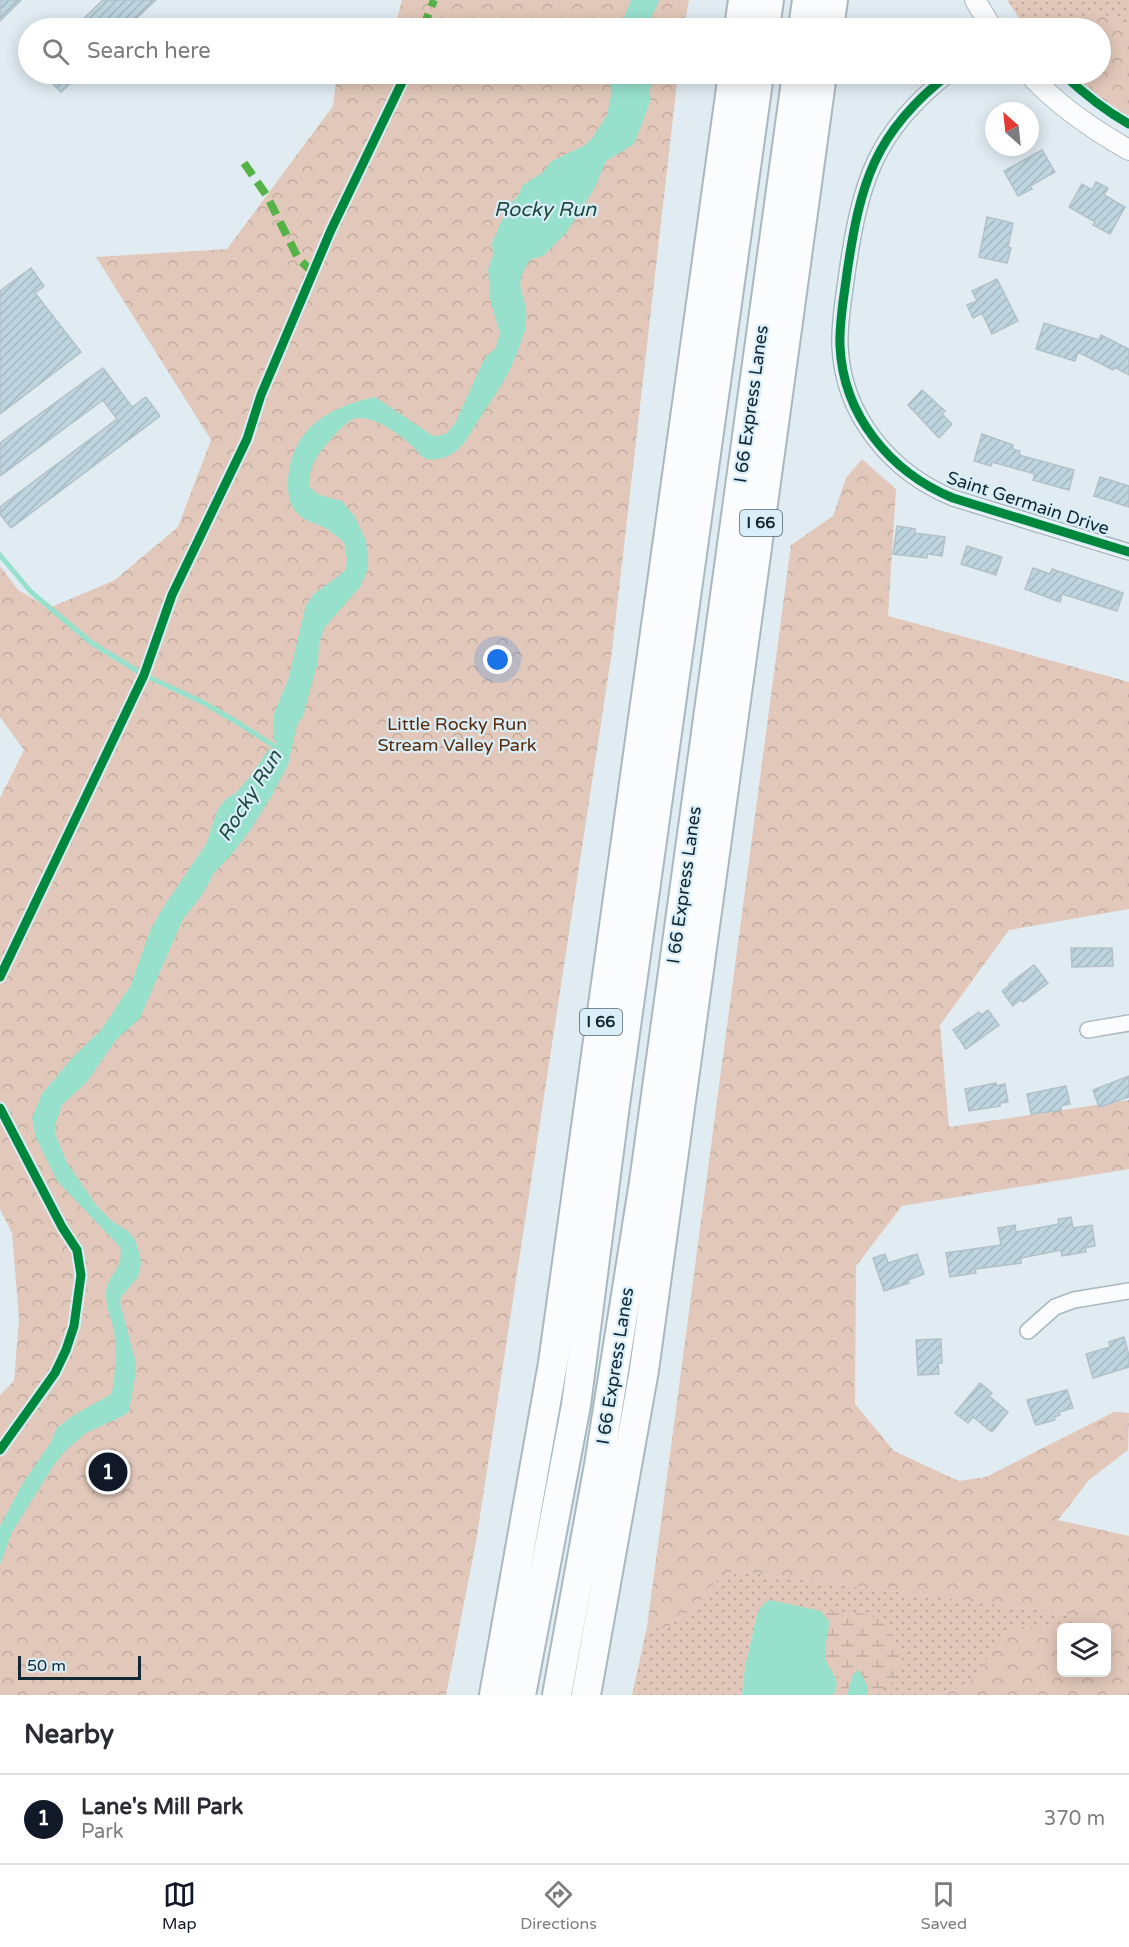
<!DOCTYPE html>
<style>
:root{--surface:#fff;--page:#f2f2f3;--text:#2b2b33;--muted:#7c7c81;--line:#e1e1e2;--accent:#111827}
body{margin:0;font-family:"Varela Round",sans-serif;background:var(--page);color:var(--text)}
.controls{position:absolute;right:18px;bottom:18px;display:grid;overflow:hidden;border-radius:9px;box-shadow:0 3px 15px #0003}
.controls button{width:54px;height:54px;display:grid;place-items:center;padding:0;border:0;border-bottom:2px solid var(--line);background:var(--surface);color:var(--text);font:30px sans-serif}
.compass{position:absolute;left:985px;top:102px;width:54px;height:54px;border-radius:50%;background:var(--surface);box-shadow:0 3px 15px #0003;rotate:333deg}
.scale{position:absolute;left:18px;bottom:15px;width:123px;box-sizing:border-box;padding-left:6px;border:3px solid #122832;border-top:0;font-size:16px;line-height:21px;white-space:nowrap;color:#122832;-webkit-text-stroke:4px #d9eef9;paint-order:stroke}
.you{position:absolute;left:498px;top:660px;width:21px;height:21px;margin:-15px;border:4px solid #fff;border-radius:50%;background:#1a73e8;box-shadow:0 0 0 9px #1a73e833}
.badge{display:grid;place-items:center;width:39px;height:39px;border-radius:50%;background:var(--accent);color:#fff;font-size:20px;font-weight:700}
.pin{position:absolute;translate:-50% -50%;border:3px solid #fff;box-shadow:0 2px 6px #0006}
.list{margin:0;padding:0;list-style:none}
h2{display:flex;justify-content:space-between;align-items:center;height:78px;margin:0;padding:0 24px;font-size:26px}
h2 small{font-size:20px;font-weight:400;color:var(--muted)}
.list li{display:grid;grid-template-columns:39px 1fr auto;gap:18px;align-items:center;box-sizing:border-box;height:90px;padding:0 24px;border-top:2px solid var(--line)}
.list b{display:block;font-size:22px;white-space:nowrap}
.list p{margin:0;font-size:20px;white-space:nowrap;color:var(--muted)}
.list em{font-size:20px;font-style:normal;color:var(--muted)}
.icon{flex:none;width:33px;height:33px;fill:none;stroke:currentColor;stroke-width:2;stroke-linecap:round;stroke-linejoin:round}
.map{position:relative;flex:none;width:1129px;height:1695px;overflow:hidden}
.search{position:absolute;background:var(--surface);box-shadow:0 3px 15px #0003;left:18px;right:18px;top:18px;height:66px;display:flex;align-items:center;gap:15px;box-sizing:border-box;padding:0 21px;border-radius:33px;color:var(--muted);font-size:22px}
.sheet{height:168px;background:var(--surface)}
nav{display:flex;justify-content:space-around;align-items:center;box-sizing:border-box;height:84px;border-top:2px solid var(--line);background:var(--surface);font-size:16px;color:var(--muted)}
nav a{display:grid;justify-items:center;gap:3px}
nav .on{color:var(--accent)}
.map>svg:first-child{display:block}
.grass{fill:url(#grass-dots)}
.forest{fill:url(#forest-crowns)}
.wetland{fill:url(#wetland-marsh)}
.water{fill:#97e1cc}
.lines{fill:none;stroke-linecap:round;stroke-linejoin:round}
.stream{stroke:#97e1cc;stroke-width:5}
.building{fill:url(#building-hatch);stroke:#b2c1c9;stroke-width:1.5}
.minor-casing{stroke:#a8b8bf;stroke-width:18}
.tertiary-casing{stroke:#a8b8bf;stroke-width:22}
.motorway-casing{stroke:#a8b8bf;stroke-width:32}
.minor{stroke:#fafcfd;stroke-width:15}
.tertiary{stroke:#fafcfd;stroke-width:20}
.motorway{stroke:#fafcfd;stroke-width:28}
.quiet{stroke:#54b246;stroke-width:8;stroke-dasharray:15 8;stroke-linecap:butt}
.cycleway-casing{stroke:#d9eef9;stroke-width:13}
.cycleway{stroke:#00873e;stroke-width:9}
.labels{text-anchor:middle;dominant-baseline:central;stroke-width:4.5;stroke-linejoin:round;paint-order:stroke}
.shield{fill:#d9eef9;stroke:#4e636e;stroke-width:1.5}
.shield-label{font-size:16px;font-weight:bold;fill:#122832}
.street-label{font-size:18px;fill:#122832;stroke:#d9eef9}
.park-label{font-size:18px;fill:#592908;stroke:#d9eef9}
.water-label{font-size:20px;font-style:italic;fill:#1e4a3c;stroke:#d9eef9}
</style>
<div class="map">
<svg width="1129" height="1695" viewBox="0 0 1129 1695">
<defs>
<pattern id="grass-dots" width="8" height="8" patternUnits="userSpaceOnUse" patternTransform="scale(1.5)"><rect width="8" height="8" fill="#e2c8ba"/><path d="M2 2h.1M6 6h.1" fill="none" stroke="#c1aca0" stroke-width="1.8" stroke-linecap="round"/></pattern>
<pattern id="forest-crowns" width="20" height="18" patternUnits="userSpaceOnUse" patternTransform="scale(1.5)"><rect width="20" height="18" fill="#e2c8ba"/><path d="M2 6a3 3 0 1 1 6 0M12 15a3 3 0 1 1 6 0" fill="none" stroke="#c1aca0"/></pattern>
<pattern id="wetland-marsh" width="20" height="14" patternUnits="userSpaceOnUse" patternTransform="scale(1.5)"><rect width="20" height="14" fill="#e2c8ba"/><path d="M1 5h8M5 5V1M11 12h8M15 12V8" fill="none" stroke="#c1aca0"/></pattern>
<pattern id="building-hatch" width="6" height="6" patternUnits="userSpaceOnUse" patternTransform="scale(1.5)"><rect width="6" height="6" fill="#bed5e0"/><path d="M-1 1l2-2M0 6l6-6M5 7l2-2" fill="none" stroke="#a2b7c1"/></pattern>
</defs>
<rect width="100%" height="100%" fill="#e0ecf2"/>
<path class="grass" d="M1007,0h122v114l-2,3 -31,-20 -29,-23h33v-46h-74z
M735,1571l340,44 3,11 -16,2 -1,1 -48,-2 -47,59 -16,5 -23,4h-59v-8l-15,-13 -6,21h-14l2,-3 -78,-77 -12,53 -3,27h-110l15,-68 19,1 28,-19 24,-30z"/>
<path class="forest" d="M402,0h287l-5,28h-289z
M1088,13l21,3 20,16v82l-2,3 -40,-27 6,-9v-7h7v-46h-24z
M337,74h341l-66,577 -136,891 -30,153h-446v-300l14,-14 5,-62 -7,-86 -12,-24v-411l24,-48 -24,-33v-151l18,24 31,18 66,-28 63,-53 33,-87 -115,-183 131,-8 106,-143z
M862,459l34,30 -8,127 241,66v227l-120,21 -69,95 9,102 180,-27v69l-227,37 -46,60 -1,138 39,47 65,30 27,-4 128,-65 15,1 -1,37 -39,30 -31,40 71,16v159h-202l23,-4 16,-5 47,-60 48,3 1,43h44v-44l-31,-1 3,-1 -4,-11 -339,-44 -17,8 -24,30 -28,19 -19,-1 144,-1082 42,-29 13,-38z"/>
<path class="wetland" d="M821,1611c18,1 39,0 56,7 17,8 28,40 20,57 -5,10 -17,15 -26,20h-3v-8l-9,-17 -6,4 -6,21h-14l2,-3 1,-16 -10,-17z"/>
<path class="water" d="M631,0h29l-15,28h-34l13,-10z
M610,74h47l-8,17 2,9 -17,44 -28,17 -12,28 -28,44 -23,23 -12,3c-23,31 -1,34 -5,64 0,7 -4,15 -6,22 -11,31 -21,44 -39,71 -10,15 -17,34 -35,41 -7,2 -15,4 -22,1 -5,-3 -8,-9 -13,-13 -11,-11 -43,-34 -60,-25 -7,5 -14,12 -20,19 -13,14 -22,27 -22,47l10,9 23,6 13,16 11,24 2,19 -1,11 -7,16 -35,40 -6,16 -1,19 -15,54 -6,9 -9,40 -16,30 -21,34 -19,25 -18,19 -12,22 -19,24 -43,99 -24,22 -30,43 -24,22 -7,21v7l11,28 31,45 16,16 15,9 7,9 5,15 1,9 -3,13 -17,20 -1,6 15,56 1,13 -7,39 -4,4 -39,18 -22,19 -10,13 -42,67 -12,33v-39l23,-43 28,-41 5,-13 16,-13 39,-22c5,-10 5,-52 3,-64 -3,-11 -8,-24 -8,-36 0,-19 19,-25 14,-47l-63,-66 -21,-43 -4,-20 10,-24 31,-37 28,-27 30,-45 19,-54 14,-25 42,-62 12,-35 9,-11 9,-5 13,-15 20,-29 10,1 -6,-14 1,-22 14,-34 18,-75 8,-11 27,-20 5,-5 1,-10 -3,-17c-6,-5 -12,-10 -19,-14 -9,-5 -21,-7 -28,-15 -8,-8 -10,-24 -9,-35 5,-51 41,-71 87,-81l58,39h6l8,-3 8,-10 26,-57 6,-11 8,-6 5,-15 -10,-35 -2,-30 5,-14 -1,-12 16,-37 9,-9 6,-12 19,-12 10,-12 33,-16 8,-8 14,-22 4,-19z
M769,1600l52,11 8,10c0,12 -6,28 -3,39 4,13 17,21 7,35h-91l3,-27 12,-53 4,-8z
M859,1670l9,17v8h-21l6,-21z"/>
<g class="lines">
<path class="stream" d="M0,555l31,37 62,52 51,31 60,28 36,21 40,26"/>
</g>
<path class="building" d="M0,0h21l-21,21z
M103,0h53l-30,28h-52z
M43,74h37l-19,18z
M1042,150l13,22 -25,14 2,3 -14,7 -14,-25z
M1096,182l12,6 -4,7 21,12 -15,27 -17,-9 2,-3 -26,-15 13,-23 10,6z
M987,217l26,6 -5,24 3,1 -4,15 -28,-6z
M31,268l13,18 -9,7 46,59 -81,62v-123z
M997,279l21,42 -26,13 -10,-21 -9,5 -6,-13 10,-4 -5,-10z
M1044,323l55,17 2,-5 28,14v26l-15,-8 -1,3 -35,-18 -3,9 -39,-12z
M103,368l29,39 14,-10 14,19 -149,112 -11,-14v-7l117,-88 -14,-19 -103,76v-33z
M922,390l23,21 -3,3 10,10 -13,14 -31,-33z
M982,434l31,11 -1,4 8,2 -1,4 55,15 -5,20 -36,-10 2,-6 -43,-12 -1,4 -17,-5z
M1100,477l29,9v21l-35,-11z
M897,526l18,3v4l30,4 -3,19 -15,-2v4l-34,-4z
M967,546l35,11 -6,18 -35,-11z
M1033,568l17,6 2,-5 71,24 -6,18 -55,-17 -2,8 -35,-13z
M1071,948h41l1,18 -41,1z
M1034,965l14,18 -25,19 -2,-3 -8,7 -11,-15 8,-6 -1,-1z
M988,1010l11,15 -33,24 -13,-19 26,-18 2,3z
M1129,1076v21l-30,10 -6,-17z
M996,1083v3l9,-2 3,18 -8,1v3l-31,5 -4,-22z
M1066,1086l4,18 -9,2v4l-30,4 -4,-20z
M1071,1217l2,11 19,-3 3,21 -10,2 1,4 -24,4 -1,-6 -40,8v5l-46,6 1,4 -26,4 -4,-24 55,-8 -3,-17 17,-3 1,7 43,-8 -1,-5z
M885,1254l3,9 29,-9 7,20 -16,6 1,3 -25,8 -11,-33z
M1124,1337l5,19v11l-36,11 -7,-24 24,-7 -1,-5z
M941,1339l1,24h-4l1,11 -21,1 -2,-35z
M980,1383l12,10 -3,3 19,16 -16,20 -19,-15 -5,6 -13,-10z
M1067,1390l6,18 -14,4 1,3 -6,2 1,3 -18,5 -2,-1 -8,-24z"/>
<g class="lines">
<defs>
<path id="minor" d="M949,74c-75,58 -89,110 -102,199 -3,24 -8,49 -7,73 3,69 50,126 113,152l176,54
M1088,1030l41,-7
M1028,1331l27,-24 19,-7 55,-9"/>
<path id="tertiary" d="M975,0l17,28
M1029,74c28,31 63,55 100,76"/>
<path id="motorway" d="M739,28l4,-28
M765,28l4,-28
M803,28l4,-28
M829,28l4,-28
M494,1695l59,-332 180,-1289
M521,1695l55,-290 39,-300 144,-1031
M557,1695l42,-230 45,-283 153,-1108
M586,1695l58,-325 178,-1296"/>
</defs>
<use href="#minor" class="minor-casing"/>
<use href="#tertiary" class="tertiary-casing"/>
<use href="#motorway" class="motorway-casing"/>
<use href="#minor" class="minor"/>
<use href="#tertiary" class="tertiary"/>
<use href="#motorway" class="motorway"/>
<path class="quiet" d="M423,28l11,-28
M244,163l23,33 31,62 16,16"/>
<defs>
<path id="cycleway" d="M949,74c-75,58 -89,110 -102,199 -3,24 -8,49 -7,73 3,69 50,126 113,152l176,54
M1063,74c20,19 41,36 66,50
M0,977l144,-302 28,-80 75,-156 14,-44 70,-165 75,-156
M0,1108l62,119 15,23 4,25 -7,51 -8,24 -11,23 -55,77"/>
</defs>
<use href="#cycleway" class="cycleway-casing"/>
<use href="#cycleway" class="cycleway"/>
</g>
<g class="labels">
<g class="shield">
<rect x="740" y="510" width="42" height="26" rx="4.5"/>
<rect x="580" y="1009" width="42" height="26" rx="4.5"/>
</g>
<g class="shield-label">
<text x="761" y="523">I 66</text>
<text x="601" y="1022">I 66</text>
</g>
<g class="street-label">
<text transform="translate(751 404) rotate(-82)">I 66 Express Lanes</text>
<text transform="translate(1028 503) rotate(18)">Saint Germain Drive</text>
<text transform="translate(684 885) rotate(-82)">I 66 Express Lanes</text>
<text transform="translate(615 1366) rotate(-81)">I 66 Express Lanes</text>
</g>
<g class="park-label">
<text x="457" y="724">Little Rocky Run<tspan x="457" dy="21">Stream Valley Park</tspan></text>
</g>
<g class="water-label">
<text x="545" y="210">Rocky Run</text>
<text transform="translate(250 796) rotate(-58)">Rocky Run</text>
</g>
</g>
</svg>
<div class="controls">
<button><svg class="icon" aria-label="layers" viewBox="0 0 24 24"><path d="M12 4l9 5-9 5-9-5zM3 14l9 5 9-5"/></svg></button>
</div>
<svg class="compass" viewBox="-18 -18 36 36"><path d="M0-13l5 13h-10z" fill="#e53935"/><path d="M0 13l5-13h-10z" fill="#7c7c81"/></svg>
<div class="scale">50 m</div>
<div class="you"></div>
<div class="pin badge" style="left:108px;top:1472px">1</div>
<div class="search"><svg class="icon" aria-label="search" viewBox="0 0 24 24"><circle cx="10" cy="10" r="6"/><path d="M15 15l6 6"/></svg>Search here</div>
</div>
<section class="sheet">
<h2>Nearby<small></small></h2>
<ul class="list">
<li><span class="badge">1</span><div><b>Lane's Mill Park</b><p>Park</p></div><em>370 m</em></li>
</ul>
</section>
<nav>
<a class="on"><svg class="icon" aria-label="map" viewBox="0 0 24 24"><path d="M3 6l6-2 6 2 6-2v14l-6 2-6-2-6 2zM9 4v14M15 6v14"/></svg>Map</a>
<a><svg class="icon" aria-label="directions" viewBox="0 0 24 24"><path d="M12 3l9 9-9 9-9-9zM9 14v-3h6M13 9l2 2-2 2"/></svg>Directions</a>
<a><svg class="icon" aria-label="saved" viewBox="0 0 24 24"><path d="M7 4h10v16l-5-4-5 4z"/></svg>Saved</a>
</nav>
